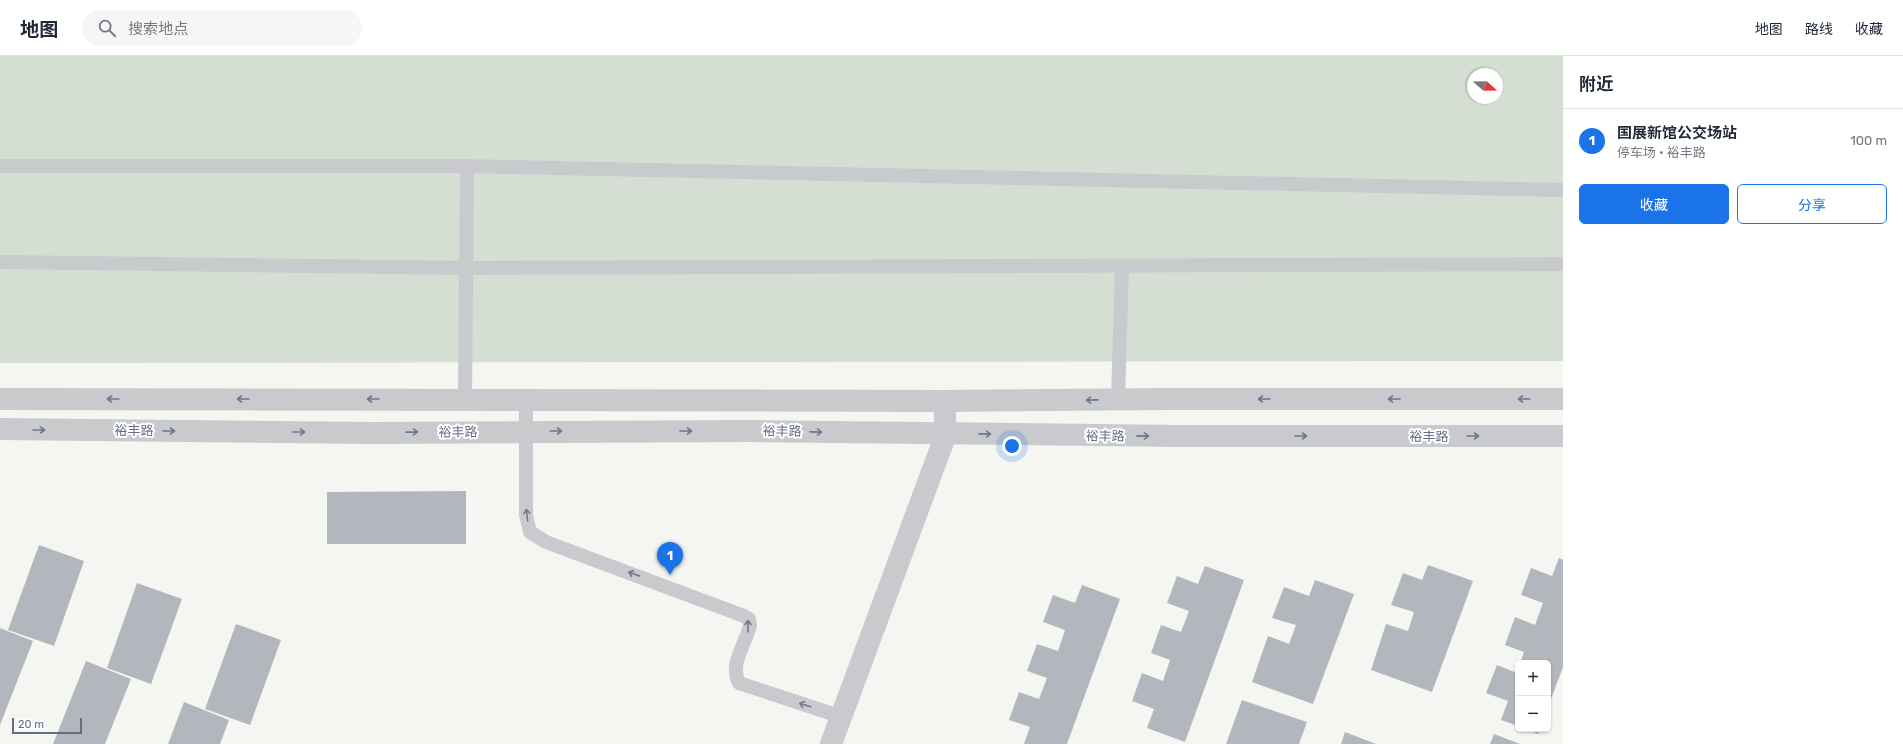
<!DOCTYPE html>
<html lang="zh">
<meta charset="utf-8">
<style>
:root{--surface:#fff;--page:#f6f6f7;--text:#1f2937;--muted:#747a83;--line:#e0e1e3;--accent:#1a73e8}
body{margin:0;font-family:Rubik,"Noto Sans SC",sans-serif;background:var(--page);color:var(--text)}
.controls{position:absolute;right:12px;bottom:12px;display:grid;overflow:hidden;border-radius:6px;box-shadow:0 1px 3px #0004}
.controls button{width:36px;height:36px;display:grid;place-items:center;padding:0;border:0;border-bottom:1px solid var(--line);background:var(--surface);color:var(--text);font:20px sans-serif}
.compass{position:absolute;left:1467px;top:12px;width:36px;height:36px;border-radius:50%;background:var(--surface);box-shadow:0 1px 3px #0004;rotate:110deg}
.scale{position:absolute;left:12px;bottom:10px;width:70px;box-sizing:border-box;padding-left:4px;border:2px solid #636f85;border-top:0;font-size:11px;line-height:14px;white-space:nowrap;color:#636f85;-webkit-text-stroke:3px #fff;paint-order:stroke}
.you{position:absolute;left:1012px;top:390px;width:14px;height:14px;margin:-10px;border:3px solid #fff;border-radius:50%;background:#1a73e8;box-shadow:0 0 0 6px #1a73e833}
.badge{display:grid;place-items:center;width:26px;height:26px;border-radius:50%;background:var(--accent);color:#fff;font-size:13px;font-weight:700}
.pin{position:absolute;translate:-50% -33px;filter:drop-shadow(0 1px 2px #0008)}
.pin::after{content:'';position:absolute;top:21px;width:14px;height:12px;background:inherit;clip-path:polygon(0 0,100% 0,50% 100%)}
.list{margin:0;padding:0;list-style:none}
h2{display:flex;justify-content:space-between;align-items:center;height:52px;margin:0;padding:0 16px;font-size:17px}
h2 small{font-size:13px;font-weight:400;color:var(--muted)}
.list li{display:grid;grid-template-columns:26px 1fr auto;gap:12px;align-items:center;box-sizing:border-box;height:64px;padding:0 16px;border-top:1px solid var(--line)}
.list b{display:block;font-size:15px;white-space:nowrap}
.list p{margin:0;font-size:13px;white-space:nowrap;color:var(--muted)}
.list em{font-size:13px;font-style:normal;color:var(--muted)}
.actions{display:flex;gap:8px;padding:12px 16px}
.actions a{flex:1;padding:9px 0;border:1px solid var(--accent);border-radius:6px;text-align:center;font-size:14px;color:var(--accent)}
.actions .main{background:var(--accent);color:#fff}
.icon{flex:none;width:22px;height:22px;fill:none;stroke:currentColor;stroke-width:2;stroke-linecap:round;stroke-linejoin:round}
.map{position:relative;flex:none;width:1563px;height:688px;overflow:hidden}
header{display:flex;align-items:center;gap:24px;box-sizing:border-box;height:56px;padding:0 20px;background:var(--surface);border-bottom:1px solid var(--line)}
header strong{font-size:19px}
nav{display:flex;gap:22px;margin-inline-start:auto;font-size:14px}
.search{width:280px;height:36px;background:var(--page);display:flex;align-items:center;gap:10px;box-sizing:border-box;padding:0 14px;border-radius:22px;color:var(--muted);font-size:15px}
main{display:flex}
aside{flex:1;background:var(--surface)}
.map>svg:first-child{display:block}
.green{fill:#d5ded3;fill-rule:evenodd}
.building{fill:#b2b7be}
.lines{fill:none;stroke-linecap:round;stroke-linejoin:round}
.service{stroke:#c8cace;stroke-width:14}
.minor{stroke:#c8cace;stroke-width:22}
.tertiary{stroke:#c8cace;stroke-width:22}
.oneway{stroke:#6d788c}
.labels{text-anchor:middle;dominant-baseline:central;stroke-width:4;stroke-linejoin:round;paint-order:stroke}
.street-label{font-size:13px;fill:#636f85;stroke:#fff}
</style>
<header>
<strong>地图</strong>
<div class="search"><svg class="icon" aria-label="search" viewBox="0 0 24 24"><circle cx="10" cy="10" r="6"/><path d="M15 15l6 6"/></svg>搜索地点</div>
<nav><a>地图</a><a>路线</a><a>收藏</a></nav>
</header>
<main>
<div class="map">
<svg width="1563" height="688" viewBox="0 0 1563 688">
<rect width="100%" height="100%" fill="#f5f6f2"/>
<path class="green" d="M0,0h1563v305l-1563,2zM1473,18h24v24h-24z"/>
<path class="building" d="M466,435v53h-139v-52z
M39,489l45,16 -30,85 -46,-16z
M1559,502l4,2v107l-15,40v-44h-28l4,-11 -19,-7 10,-28 20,8 8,-22 -22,-8 10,-27 21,8z
M1428,509l45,16 -41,111 -61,-22 15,-46 22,7 6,-19 -23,-7 12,-32 19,7z
M1205,510l39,14 -59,162 -38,-14 7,-19 -22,-8 10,-28 21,8 7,-21 -19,-7 10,-28 20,7 8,-21 -22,-8 10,-27 21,8z
M1315,524l39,14 -41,110 -61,-22 16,-46 21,8 7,-19 -24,-7 12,-31 25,9z
M137,527l45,16 -31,85 -44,-16z
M1082,529l38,14 -53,145h-43l6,-17 -21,-7 10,-28 20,7 8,-21 -20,-7 10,-27 21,7 7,-21 -22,-8 10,-27 22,8z
M236,568l45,16 -31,85 -45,-16z
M0,572l33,13 -33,84z
M86,605l45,18 -26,65h-52z
M1497,609l20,8 1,-3v56l-17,-6 7,-19 -22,-8z
M1242,644l65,22 -8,22h-73z
M184,646l45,18 -9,24h-52z
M1526,673h14l-2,5z
M1345,676l31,12h-35z
M1494,678l26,10h-30z"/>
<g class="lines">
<path class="service" d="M0,110h467l1096,24
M0,206l466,6 1097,-4
M465,344l2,-234
M526,344v115l4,17 16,10 198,74 5,3 1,6c-4,19 -21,39 -11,58l103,34
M1118,344l4,-134"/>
<path class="minor" d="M831,688l115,-310 -2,-33"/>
<path class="tertiary" d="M0,343l944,2 225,-2h394
M0,373l373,4 376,-2 431,5h383"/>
</g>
<defs><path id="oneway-shaft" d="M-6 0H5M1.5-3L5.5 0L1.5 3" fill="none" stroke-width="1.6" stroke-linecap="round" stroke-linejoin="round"/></defs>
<g class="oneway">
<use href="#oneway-shaft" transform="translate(113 343) rotate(-180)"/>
<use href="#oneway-shaft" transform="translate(243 343) rotate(-180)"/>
<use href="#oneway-shaft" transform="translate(373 343) rotate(-180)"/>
<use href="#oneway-shaft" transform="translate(1264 343) rotate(180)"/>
<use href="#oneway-shaft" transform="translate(1394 343) rotate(180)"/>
<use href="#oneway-shaft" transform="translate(1524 343) rotate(180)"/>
<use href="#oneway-shaft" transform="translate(1092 344) rotate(179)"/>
<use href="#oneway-shaft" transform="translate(39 374)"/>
<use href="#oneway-shaft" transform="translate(169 375)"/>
<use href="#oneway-shaft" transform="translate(556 375)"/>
<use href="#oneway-shaft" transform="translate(686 375)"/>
<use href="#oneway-shaft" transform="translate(299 376)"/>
<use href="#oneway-shaft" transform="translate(412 376) rotate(-1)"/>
<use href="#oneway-shaft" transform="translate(816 376) rotate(1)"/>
<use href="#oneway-shaft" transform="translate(985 378) rotate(1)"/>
<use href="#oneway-shaft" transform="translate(1143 380) rotate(1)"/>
<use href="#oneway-shaft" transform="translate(1301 380)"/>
<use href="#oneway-shaft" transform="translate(1473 380)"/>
<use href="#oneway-shaft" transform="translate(527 459) rotate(-96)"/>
<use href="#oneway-shaft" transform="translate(634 518) rotate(-160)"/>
<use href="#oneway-shaft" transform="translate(748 570) rotate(-89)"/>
<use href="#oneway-shaft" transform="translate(805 649) rotate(-162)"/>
</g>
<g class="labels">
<g class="street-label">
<text x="134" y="374">裕丰路</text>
<text transform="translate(782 375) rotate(1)">裕丰路</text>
<text transform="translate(458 376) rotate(-1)">裕丰路</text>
<text transform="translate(1105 380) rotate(1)">裕丰路</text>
<text x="1429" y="380">裕丰路</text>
</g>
</g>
</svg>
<div class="controls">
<button>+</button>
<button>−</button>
</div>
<svg class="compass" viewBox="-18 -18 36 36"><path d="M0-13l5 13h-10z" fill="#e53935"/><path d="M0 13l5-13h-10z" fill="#747a83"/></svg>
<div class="scale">20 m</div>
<div class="you"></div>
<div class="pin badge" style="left:670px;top:519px">1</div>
</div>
<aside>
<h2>附近<small></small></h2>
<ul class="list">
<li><span class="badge">1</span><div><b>国展新馆公交场站</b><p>停车场 · 裕丰路</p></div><em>100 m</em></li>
</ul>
<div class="actions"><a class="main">收藏</a><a>分享</a></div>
</aside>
</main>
